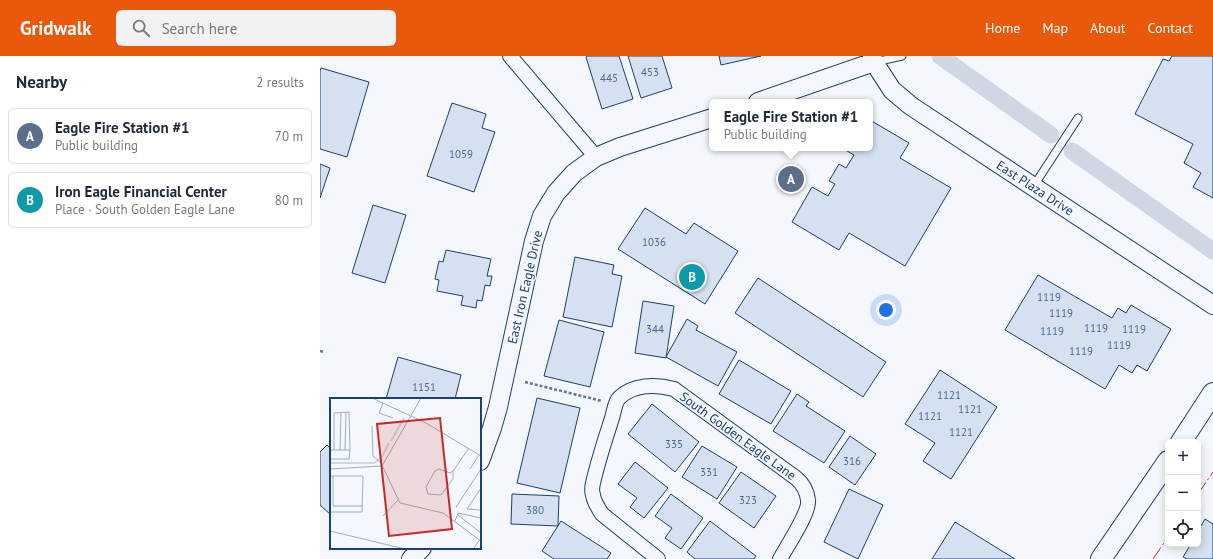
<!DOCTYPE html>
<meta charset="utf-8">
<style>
:root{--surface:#fff;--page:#f2f2f3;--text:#1f2937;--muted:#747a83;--line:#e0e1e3;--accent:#ea580c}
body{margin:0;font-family:"PT Sans",sans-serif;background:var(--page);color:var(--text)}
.controls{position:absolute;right:12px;bottom:12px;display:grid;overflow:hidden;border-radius:6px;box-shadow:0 2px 10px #0003}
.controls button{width:36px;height:36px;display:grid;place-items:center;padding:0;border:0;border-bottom:1px solid var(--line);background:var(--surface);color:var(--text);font:20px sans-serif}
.you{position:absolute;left:566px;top:254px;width:14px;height:14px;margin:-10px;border:3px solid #fff;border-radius:50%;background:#1a73e8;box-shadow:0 0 0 6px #1a73e833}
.badge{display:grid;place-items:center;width:26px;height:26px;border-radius:50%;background:var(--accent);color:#fff;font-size:13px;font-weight:700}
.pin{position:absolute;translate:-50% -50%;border:2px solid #fff;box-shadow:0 1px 4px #0006}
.popup{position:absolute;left:389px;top:43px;width:164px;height:52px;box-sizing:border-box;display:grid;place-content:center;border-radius:6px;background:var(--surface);filter:drop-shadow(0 1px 3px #0005);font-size:13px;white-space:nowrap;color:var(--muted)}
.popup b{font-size:15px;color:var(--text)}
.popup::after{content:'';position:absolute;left:50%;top:100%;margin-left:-8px;border:8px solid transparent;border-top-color:var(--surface)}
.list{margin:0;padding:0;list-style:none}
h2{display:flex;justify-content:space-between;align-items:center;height:52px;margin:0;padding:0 16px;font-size:17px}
h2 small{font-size:13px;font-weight:400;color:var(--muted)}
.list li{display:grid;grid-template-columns:26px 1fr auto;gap:12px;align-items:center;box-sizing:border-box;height:56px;margin:0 8px 8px;padding:0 8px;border:1px solid var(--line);border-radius:6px}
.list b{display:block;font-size:15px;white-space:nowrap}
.list p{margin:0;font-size:13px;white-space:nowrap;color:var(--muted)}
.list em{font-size:13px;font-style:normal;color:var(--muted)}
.icon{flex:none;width:22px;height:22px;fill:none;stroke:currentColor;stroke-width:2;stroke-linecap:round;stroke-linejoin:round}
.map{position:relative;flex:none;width:893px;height:503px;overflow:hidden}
header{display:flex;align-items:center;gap:24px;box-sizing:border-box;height:56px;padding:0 20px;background:var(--accent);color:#fff}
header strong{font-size:19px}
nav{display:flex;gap:22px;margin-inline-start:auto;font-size:14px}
.search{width:280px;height:36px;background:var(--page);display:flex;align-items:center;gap:10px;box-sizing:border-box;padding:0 14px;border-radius:6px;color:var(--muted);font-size:15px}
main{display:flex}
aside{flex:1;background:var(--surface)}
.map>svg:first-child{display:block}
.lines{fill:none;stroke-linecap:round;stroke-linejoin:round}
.canal{stroke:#cfd7e4;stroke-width:17}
.building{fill:#d5e0f0;stroke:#1d3f73}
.service-casing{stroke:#1d3f73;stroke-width:9}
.minor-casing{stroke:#1d3f73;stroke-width:16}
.tertiary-casing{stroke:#1d3f73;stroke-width:20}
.secondary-casing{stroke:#1d3f73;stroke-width:22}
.path{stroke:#5e769c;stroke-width:2.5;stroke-dasharray:3 2;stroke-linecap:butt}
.service{stroke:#f4f7fb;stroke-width:7}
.minor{stroke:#f4f7fb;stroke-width:14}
.tertiary{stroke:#f4f7fb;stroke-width:18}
.secondary{stroke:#f4f7fb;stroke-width:20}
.power{stroke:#c62828;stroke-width:1;stroke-dasharray:14 3 2 3;stroke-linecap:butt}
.labels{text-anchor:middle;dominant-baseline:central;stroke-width:3;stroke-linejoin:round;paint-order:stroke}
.number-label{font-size:11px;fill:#4b6792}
.street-label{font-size:13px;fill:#1d3f73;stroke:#f4f7fb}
.inset-river{fill:none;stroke:#cfd7e4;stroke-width:2}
.inset-road{fill:none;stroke:#9eadc5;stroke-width:1}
.view{fill:#c62828;fill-opacity:0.15;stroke:#c62828;stroke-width:2}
.inset-edge{fill:none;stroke:#1d3f73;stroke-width:2}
</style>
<header>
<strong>Gridwalk</strong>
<div class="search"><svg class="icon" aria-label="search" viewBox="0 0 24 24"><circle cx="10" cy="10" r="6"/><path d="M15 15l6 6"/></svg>Search here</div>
<nav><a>Home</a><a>Map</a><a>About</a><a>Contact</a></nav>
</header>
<main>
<aside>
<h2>Nearby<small>2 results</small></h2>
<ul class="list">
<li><span class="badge" style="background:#5c6f8a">A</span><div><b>Eagle Fire Station #1</b><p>Public building</p></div><em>70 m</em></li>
<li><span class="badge" style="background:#0f9aa8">B</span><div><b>Iron Eagle Financial Center</b><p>Place · South Golden Eagle Lane</p></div><em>80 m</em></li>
</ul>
</aside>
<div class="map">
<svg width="893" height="503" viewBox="0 0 893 503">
<rect width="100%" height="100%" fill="#f4f7fb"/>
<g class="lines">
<path class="canal" d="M620,0l111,79
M752,95l141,100"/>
</g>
<path class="building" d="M267,0h32l14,43 -31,10 -16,-52z
M308,0h34l10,32 -31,10z
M399,0h42l-40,9z
M852,0h41v142l-20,-11 8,-14 -17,-10 9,-19 -58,-30 28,-55 6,2z
M1,12l48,14 -22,75 -27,-8v-78z
M132,47l34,11 -4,14 13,4 -21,60 -47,-16z
M550,64l39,23 -9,15 51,30 -46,78 -56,-33 -10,17 -47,-28 20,-35 16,9 7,-12 -6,-3 10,-17 7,4 8,-13 -12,-7h28z
M0,108l10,4 -10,30z
M53,149l33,10 -21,68 -33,-10z
M325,152l41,26 8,-11 44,28 -33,53 -87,-55z
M126,194l45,9 -4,17h5l-2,10 -5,-1 -3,16 -5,-1 -1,8 -15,-3 2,-9 -26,-5 2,-11 -4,-1 4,-18 4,1z
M255,201l39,8 -2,9 10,2 -10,51 -49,-10z
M718,219l74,43 6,-10 8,5 5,-8 40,24 -24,42 -10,-6 -5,8 -13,-8 -14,24 -100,-59z
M438,222l128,84 -23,35 -128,-84z
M323,245l31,5 -8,52 -31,-5z
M367,263l11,7 -2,4 41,22 -19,34 -52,-29z
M239,264l45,12 -14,55 -46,-11z
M78,301l63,18 -6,24h-69z
M419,304l52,31 -20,33 -52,-30z
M620,314l57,37 -46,72 -28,-18 12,-18 -30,-19z
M477,338l12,8 -3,4 39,25 -21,32 -51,-32z
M217,342l43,10 -20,85 -43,-10z
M332,348l47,38 -24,30 -47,-38z
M530,380l26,18 -21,31 -26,-18z
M7,389l4,4v66l-11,-10v-53z
M382,390l35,21 -20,32 -35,-22z
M315,406l33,26 -24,30 -14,-11 7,-9 -19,-14z
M421,416l35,24 -22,32 -35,-25z
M529,433l34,16 -25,54 -34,-17z
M192,438l47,2 -1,30 -47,-2z
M351,438l32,24 -22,31 -16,-11 7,-10 -17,-12z
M885,463l8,5v35h-26l-4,-2 8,-13h7v-13z
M241,465l50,32 -4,6h-53l-12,-8z
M390,465l46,35 -2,3h-59l-8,-7z
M635,466l60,37h-83z"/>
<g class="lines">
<defs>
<path id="service" d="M555,6l27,-6
M713,131l45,-69"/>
<path id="minor" d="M190,0l86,101
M338,503l-56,-45c-4,-6 -8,-12 -9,-19 -1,-3 -1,-8 0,-12 5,-22 12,-43 19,-65 2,-6 3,-16 7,-20 14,-14 37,-14 55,-9l122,89c6,5 11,13 12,22 2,12 -21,46 -28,59"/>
<path id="tertiary" d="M552,0l2,6 18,28 19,16 302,199
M438,46l116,-40
M160,405l12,-33 6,-21 36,-166 8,-25 14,-23 18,-20 22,-16 24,-10 92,-29
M91,503l11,-11"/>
<path id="secondary" d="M861,386l32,-49
M781,503l67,-98"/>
</defs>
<use href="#service" class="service-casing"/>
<use href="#minor" class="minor-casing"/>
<use href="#tertiary" class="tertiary-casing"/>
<use href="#secondary" class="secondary-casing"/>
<path class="path" d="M0,295l4,1
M205,326l77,19"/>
<use href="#service" class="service"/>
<use href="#minor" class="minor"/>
<use href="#tertiary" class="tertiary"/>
<use href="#secondary" class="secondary"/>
<path class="power" d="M878,438l15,-22
M833,503l15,-22"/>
</g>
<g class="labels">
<g class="number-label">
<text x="330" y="16">453</text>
<text x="289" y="22">445</text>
<text x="141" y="98">1059</text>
<text x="334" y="186">1036</text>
<text x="729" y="241">1119</text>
<text x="741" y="257">1119</text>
<text x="776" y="272">1119</text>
<text x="335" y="273">344</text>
<text x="814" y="273">1119</text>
<text x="732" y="275">1119</text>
<text x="799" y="289">1119</text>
<text x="761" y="295">1119</text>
<text x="104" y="331">1151</text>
<text x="629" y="339">1121</text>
<text x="650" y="353">1121</text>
<text x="610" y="360">1121</text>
<text x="641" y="376">1121</text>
<text x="354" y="388">335</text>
<text x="532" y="405">316</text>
<text x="389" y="416">331</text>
<text x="428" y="444">323</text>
<text x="215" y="454">380</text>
</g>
<g class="street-label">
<text transform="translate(715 132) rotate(33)">East Plaza Drive</text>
<text transform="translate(205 231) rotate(-77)">East Iron Eagle Drive</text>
<text transform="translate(418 380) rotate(36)">South Golden Eagle Lane</text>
</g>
</g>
<g transform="translate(10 342)">
<rect width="151" height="151" fill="#f4f7fb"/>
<path class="inset-river" d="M61,43l13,-23M0,65h44l7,-5 8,-15"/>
<path class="inset-road" d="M42,0l54,25 55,33M53,5l-4,10 14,5M42,28l1,30 8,7 19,40 43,10 38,28M0,52h20l-1,-38 -15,1v37M10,52l1,-38M15,52l1,-38M0,61h19l1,-9M0,71l52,-3 39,-68M109,71l11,4 3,-2v8l-12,16 -13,-1 -2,-7 9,-16zM140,71l9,-14M123,73l16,-23M0,78h33l-1,36h-32M3,78v30h29M151,90l-14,21 14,1M126,109l25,-38M128,117l23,18M53,118l15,-16M125,123l3,-8 23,5M0,133l75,18M144,150l7,-10"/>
<path class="view" d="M110,20l12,111 -63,7 -12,-112z"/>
<rect width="151" height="151" class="inset-edge"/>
</g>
</svg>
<div class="controls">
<button>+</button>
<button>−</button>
<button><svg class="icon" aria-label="locate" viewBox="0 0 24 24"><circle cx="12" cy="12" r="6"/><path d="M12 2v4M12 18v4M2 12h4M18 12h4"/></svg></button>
</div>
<div class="you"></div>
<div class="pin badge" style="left:471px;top:123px;background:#5c6f8a">A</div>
<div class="popup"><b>Eagle Fire Station #1</b>Public building</div>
<div class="pin badge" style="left:372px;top:221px;background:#0f9aa8">B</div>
</div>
</main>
